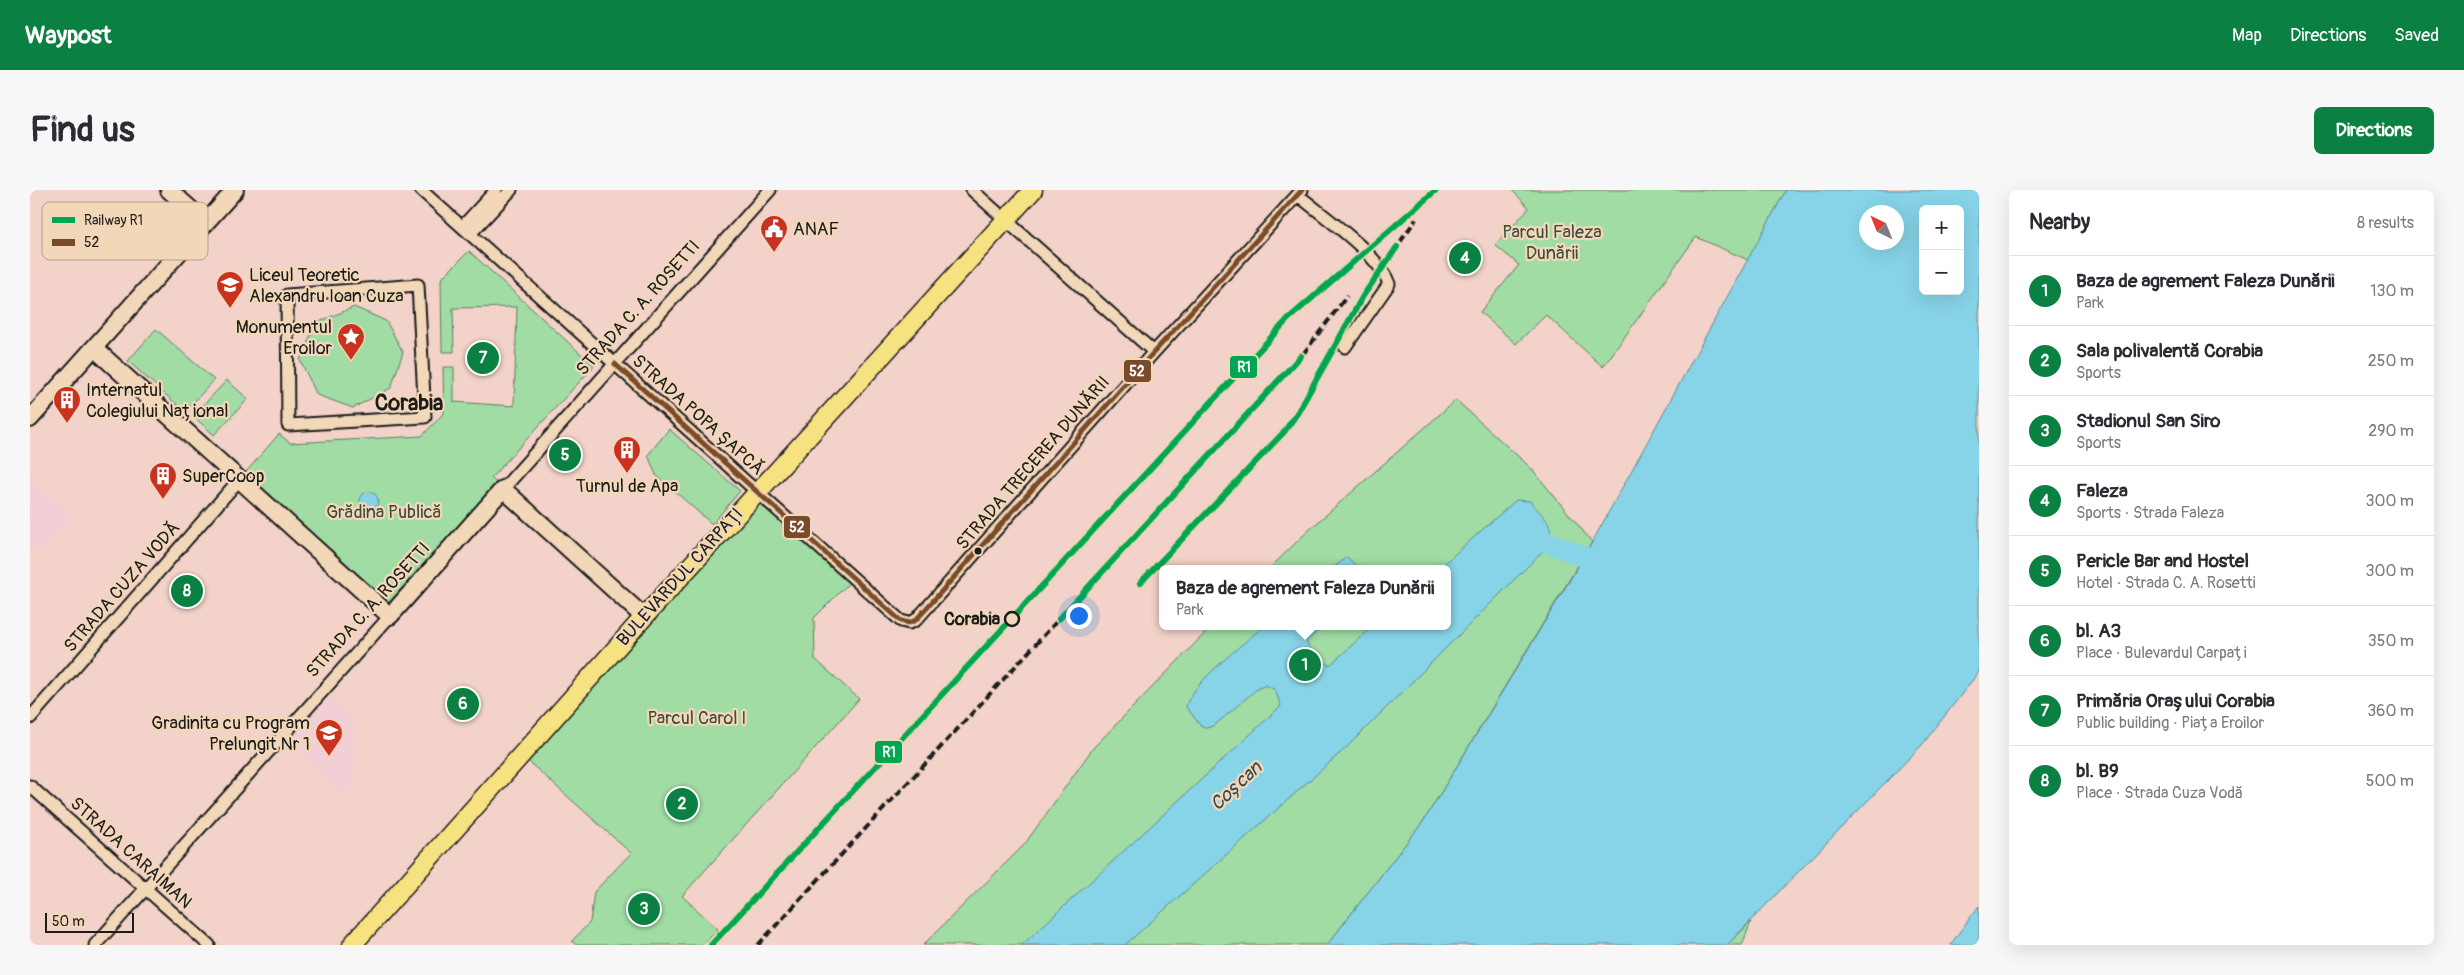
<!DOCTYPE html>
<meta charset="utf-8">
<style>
:root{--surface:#fff;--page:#f7f7f7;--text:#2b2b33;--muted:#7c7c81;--line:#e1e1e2;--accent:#0b8043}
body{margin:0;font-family:Pangolin,sans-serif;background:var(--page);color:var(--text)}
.controls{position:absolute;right:15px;top:15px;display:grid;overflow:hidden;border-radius:8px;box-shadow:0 5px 20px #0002}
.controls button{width:45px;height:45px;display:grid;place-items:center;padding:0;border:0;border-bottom:1px solid var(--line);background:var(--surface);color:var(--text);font:25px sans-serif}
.compass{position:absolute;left:1829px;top:15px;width:45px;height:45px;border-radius:50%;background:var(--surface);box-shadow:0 5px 20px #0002;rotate:317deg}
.scale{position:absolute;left:15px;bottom:12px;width:89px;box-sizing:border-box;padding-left:5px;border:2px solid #1c1c1c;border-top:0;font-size:14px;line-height:18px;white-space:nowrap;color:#1c1c1c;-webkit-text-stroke:4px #f2d7b9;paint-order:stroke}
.you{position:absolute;left:1048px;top:425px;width:18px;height:18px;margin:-12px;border:4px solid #fff;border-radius:50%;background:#1a73e8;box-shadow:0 0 0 8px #1a73e833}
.badge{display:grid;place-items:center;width:32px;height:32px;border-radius:50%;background:var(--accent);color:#fff;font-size:16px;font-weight:700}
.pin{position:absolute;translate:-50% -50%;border:2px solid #fff;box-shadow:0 1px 5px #0006}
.popup{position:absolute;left:1129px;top:375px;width:292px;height:65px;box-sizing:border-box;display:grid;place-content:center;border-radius:8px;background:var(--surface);filter:drop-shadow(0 1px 4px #0005);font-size:16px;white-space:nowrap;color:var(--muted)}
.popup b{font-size:19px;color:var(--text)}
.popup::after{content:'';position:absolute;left:50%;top:100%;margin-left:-10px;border:10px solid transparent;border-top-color:var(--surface)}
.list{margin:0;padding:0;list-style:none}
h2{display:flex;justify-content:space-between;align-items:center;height:65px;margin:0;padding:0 20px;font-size:21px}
h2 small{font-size:16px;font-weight:400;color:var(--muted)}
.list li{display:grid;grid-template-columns:32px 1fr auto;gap:15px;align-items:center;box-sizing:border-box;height:70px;padding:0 20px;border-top:1px solid var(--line)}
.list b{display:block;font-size:19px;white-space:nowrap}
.list p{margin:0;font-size:16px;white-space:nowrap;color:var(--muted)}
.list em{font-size:16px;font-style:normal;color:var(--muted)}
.map{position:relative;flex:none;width:1949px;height:755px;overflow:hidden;border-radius:8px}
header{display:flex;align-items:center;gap:30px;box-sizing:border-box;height:70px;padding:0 25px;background:var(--accent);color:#fff}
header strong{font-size:24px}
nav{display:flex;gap:28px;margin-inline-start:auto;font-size:18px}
.intro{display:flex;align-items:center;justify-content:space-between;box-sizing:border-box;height:120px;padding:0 30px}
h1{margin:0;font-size:35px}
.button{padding:12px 22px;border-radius:8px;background:var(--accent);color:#fff;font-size:18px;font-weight:700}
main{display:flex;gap:30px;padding:0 30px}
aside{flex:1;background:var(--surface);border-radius:8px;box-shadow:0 5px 20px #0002}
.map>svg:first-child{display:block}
.built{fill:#f2cfd4}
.green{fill:#a0dca3;stroke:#5e7c60}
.water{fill:#87d3e7;stroke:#5c8a96;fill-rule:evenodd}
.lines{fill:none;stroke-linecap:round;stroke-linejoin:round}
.river{stroke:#87d3e7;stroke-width:21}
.street-casing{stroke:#1c1c1c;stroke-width:15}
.secondary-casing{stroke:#1c1c1c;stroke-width:20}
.primary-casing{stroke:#1c1c1c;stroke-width:21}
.street{stroke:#f2d7b9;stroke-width:11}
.secondary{stroke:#f2d7b9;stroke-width:16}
.primary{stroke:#f7e281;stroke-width:18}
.rail{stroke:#1c1c1c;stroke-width:4;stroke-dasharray:8 4;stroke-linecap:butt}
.bus-1-casing{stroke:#f2d7b9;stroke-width:9}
.bus-1{stroke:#7a4b2a;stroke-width:5}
.rail-1-casing{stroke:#f2d7b9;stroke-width:10}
.rail-1{stroke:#00a651;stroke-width:6}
.bus-dot{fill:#1c1c1c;stroke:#f2d7b9;stroke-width:2}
.stop-dot{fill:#f2d7b9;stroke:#1c1c1c;stroke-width:2.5}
.labels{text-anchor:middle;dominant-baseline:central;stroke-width:4.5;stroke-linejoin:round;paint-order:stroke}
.poi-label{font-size:18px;fill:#1c1c1c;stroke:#f2d7b9;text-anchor:start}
.park-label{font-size:18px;fill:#3d4c3e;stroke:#f2d7b9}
.street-label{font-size:18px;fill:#1c1c1c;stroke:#f2d7b9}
.stop-label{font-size:18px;font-weight:bold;fill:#1c1c1c;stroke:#f2d7b9;text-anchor:end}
.water-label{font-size:19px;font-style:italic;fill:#374a4f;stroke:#f2d7b9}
.district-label{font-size:22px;font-weight:bold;fill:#1c1c1c;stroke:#f2d7b9}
.key{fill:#f2d7b9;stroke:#b29f8a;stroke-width:1}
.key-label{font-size:14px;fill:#1c1c1c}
.line-badge{stroke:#f2d7b9;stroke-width:2}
.badge-label{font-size:14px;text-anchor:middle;font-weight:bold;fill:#fff}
</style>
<header>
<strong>Waypost</strong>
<nav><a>Map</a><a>Directions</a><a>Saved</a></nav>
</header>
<div class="intro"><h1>Find us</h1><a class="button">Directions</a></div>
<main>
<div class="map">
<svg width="1949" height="755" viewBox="0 0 1949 755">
<rect width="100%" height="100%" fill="#f2d2c9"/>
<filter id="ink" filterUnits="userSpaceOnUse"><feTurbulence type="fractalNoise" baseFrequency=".02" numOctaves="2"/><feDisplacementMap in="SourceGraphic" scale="10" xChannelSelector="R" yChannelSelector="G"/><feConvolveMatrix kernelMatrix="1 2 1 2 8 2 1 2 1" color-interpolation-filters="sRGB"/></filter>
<g filter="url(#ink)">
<path class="built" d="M0,287l40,36v7l-31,33 -9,-8z
M292,502l33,27 -1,67 -11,10 -61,-59z"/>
<path class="green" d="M1482,0h274l-38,70 -52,-23 -93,130 -57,-52 -30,29 -36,-32 39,-47 -24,-20 34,-37z
M439,61l125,115 -103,112 12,11 -113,127 -151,-136 40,-46 11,9 132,-7 22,-23 -1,-46h11v35l60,4 3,-99 -64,1 1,44h-12l-1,-73z
M324,117l32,14 17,31 -12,36 -38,20 -36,-13 -17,-35 16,-37z
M126,139l58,51 -29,32 -57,-51z
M197,190l21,19 -34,36 -21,-19z
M1426,210l75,68 61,74 -167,277 -98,126h-404l101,-100 69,-97 119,-122h236v-57h-179l41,-40z
M639,239l71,62 -28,33 -56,-49 -8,-20z
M727,302l97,86 -40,40 1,41 44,40 -177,197 36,33 -15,16h-127l-4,-4 18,-19 4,-30 37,-39 -111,-99z
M1721,732l-9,23h-15z"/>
<path class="water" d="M1756,0h193v482l-57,73 -195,200h-400l98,-126 159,-262zM1893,19h37v82h-37zM1866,22v30h-30v-30z
M1440,55l9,9 -18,18 -9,-9z
M330 311a9 9 0 1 1 18 0a9 9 0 1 1-18 0Z
M1486,310l14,1c16,20 27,22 16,47l-199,199 -222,198h-103l259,-239 -6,-16 -9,-5 -9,4 -42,36 -8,3 -7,-3 -14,-18c3,-21 59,-65 78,-81h59l-17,16 11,17 13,6 43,-39h75v-57h-10z
M1317,367l13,12h-28z
M1949,716v39h-29l28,-38z"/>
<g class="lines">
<path class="river" d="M1491,349l16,-1 47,19"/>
<defs>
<path id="street" d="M391,0l480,431 8,2 7,-3 238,-268 148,-162
M942,0l182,162
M1268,5c25,21 81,59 91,89l-44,63
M432,37l34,-37
M440,44l41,-44
M388,95l7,132 -137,8 -1,-130z
M473,299l267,-299
M0,528l209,-238
M0,596l179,159
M65,755l295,-329"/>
<path id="secondary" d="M139,0l37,33
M64,158l296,268 113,-127 141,128
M0,229l205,-229"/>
<path id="primary" d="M322,755l292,-328 389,-427"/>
</defs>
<use href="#street" class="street-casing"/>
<use href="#secondary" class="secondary-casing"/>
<use href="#primary" class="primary-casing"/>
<use href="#street" class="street"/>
<use href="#secondary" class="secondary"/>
<use href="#primary" class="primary"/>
<path class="rail" d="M1110,393l144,-151 14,-20 65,-116 53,-77
M977,434l281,-305 148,-129
M728,755l542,-587 47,-62"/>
<defs>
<path id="bus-1" d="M585,174l286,257 8,2 7,-3 238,-268 148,-162"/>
</defs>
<use href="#bus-1" class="bus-1-casing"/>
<use href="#bus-1" class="bus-1"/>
<defs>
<path id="rail-1" d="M1110,393l144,-151 14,-20 65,-116 34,-49
M1029,429l242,-263
M681,755l577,-626 148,-129"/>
</defs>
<use href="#rail-1" class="rail-1-casing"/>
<use href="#rail-1" class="rail-1"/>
</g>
</g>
<defs>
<symbol id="civic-pin" viewBox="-11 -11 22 30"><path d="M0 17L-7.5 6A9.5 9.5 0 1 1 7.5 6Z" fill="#c8321e" stroke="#f2d7b9"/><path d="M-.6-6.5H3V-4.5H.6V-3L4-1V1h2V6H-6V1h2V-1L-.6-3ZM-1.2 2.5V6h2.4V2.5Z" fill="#fff"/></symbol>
<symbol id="school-pin" viewBox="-11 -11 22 30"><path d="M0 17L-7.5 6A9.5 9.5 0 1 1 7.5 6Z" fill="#c8321e" stroke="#f2d7b9"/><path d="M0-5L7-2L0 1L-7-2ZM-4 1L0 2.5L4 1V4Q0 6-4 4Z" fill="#fff"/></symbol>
<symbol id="sight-pin" viewBox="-11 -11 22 30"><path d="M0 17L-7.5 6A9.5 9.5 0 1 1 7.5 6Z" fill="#c8321e" stroke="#f2d7b9"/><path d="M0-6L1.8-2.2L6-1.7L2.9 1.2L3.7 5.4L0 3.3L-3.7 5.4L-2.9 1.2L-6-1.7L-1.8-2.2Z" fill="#fff"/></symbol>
<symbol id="building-pin" viewBox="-11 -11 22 30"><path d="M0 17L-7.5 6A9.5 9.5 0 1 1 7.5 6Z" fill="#c8321e" stroke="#f2d7b9"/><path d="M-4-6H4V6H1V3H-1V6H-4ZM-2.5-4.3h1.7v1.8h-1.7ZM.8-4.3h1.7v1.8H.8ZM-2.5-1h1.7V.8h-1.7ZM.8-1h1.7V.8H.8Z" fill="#fff"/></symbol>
</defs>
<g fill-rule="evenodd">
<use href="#civic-pin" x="728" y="23" width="32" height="43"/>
<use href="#school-pin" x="184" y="79" width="32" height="43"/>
<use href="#sight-pin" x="305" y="131" width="32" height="43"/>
<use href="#building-pin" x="21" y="194" width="32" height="43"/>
<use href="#building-pin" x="581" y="244" width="32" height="43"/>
<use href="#building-pin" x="117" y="270" width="32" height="43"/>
<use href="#school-pin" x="283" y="527" width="32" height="43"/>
</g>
<circle class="bus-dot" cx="948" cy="361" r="4.5"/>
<circle class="stop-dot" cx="982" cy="429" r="7"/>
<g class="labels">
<g class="poi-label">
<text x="763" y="39">ANAF</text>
<text x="219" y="85">Liceul Teoretic<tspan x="219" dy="21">Alexandru Ioan Cuza</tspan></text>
<text x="302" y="137" text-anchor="end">Monumentul<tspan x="302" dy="21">Eroilor</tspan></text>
<text x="56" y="200">Internatul<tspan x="56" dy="21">Colegiului Național</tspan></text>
<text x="152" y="286">SuperCoop</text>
<text x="597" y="296" text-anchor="middle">Turnul de Apa</text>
<text x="280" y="533" text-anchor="end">Gradinita cu Program<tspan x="280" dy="21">Prelungit Nr 1</tspan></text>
</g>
<g class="park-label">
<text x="1522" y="42">Parcul Faleza<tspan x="1522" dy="21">Dunării</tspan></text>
<text x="354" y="322">Grădina Publică</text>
<text x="667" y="528">Parcul Carol I</text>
</g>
<g class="street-label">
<text transform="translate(608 118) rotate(-48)">STRADA C. A. ROSETTI</text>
<text transform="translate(668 225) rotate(42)">STRADA POPA ȘAPCĂ</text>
<text transform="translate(1003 273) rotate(-49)">STRADA TRECEREA DUNĂRII</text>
<text transform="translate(650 387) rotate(-48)">BULEVARDUL CARPAȚI</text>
<text transform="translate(92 397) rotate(-49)">STRADA CUZA VODĂ</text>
<text transform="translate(338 420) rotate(-48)">STRADA C. A. ROSETTI</text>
<text transform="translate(101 663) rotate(42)">STRADA CARAIMAN</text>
</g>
<g class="stop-label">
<text x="970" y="429">Corabia</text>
</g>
<g class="water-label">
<text transform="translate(1206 596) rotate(-43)">Coșcan</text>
</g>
<g class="district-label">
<text x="379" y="213">Corabia</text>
</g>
</g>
<rect x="12" y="12" width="166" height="58" rx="8" class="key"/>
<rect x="22" y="27" width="23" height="6" fill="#00a651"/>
<rect x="22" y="49" width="23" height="7" fill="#7a4b2a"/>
<g class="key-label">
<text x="54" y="35">Railway R1</text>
<text x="54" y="57">52</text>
</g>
<g class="line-badge">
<rect x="1199" y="165" width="29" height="24" rx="5" fill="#00a651"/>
<rect x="1093" y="169" width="29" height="24" rx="5" fill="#7a4b2a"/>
<rect x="753" y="325" width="28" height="24" rx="5" fill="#7a4b2a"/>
<rect x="844" y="550" width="29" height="24" rx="5" fill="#00a651"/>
</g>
<g class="badge-label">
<text x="1214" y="182">R1</text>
<text x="1107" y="186">52</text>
<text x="767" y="342">52</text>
<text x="859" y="567">R1</text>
</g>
</svg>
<div class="controls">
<button>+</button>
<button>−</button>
</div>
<svg class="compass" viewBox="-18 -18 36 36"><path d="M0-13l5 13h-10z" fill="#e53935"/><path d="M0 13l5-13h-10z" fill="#7c7c81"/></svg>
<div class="scale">50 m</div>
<div class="you"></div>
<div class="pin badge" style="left:1275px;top:475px">1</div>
<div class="popup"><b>Baza de agrement Faleza Dunării</b>Park</div>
<div class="pin badge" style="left:652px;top:614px">2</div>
<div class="pin badge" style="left:614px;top:719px">3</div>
<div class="pin badge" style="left:1435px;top:68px">4</div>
<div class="pin badge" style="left:535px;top:265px">5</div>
<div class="pin badge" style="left:433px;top:514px">6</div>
<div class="pin badge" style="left:453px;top:168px">7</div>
<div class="pin badge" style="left:157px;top:401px">8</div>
</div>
<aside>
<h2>Nearby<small>8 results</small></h2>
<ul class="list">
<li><span class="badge">1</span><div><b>Baza de agrement Faleza Dunării</b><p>Park</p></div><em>130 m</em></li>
<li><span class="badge">2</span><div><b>Sala polivalentă Corabia</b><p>Sports</p></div><em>250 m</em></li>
<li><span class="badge">3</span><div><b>Stadionul San Siro</b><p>Sports</p></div><em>290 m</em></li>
<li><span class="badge">4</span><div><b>Faleza</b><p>Sports · Strada Faleza</p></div><em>300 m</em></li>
<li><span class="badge">5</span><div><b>Pericle Bar and Hostel</b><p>Hotel · Strada C. A. Rosetti</p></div><em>300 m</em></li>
<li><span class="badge">6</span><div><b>bl. A3</b><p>Place · Bulevardul Carpați</p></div><em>350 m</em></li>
<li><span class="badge">7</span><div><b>Primăria Orașului Corabia</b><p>Public building · Piața Eroilor</p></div><em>360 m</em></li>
<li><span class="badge">8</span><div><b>bl. B9</b><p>Place · Strada Cuza Vodă</p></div><em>500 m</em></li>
</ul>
</aside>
</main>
